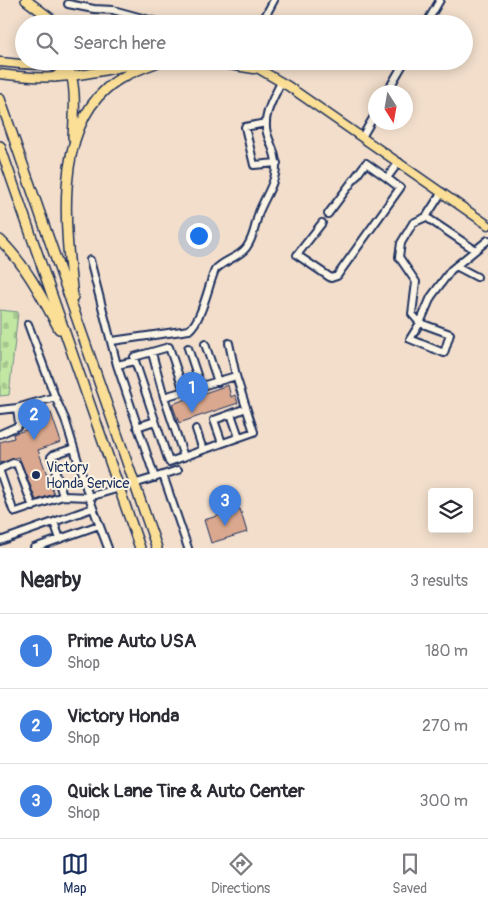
<!DOCTYPE html>
<style>
:root{--surface:#fff;--page:#f7f7f7;--text:#2b2b33;--muted:#7c7c81;--line:#e1e1e2;--accent:#1b2f5e}
body{margin:0;font-family:Pangolin,sans-serif;background:var(--page);color:var(--text)}
.controls{position:absolute;right:15px;bottom:15px;display:grid;overflow:hidden;border-radius:5px;box-shadow:0 2px 12px #0003}
.controls button{width:45px;height:45px;display:grid;place-items:center;padding:0;border:0;border-bottom:1px solid var(--line);background:var(--surface);color:var(--text);font:25px sans-serif}
.compass{position:absolute;left:368px;top:85px;width:45px;height:45px;border-radius:50%;background:var(--surface);box-shadow:0 2px 12px #0003;rotate:169deg}
.you{position:absolute;left:198px;top:235px;width:18px;height:18px;margin:-12px;border:4px solid #fff;border-radius:50%;background:#1a73e8;box-shadow:0 0 0 8px #1a73e833}
.badge{display:grid;place-items:center;width:32px;height:32px;border-radius:50%;background:var(--accent);color:#fff;font-size:16px;font-weight:700}
.pin{position:absolute;translate:-50% -41px;filter:drop-shadow(0 1px 2px #0008)}
.pin::after{content:'';position:absolute;top:26px;width:18px;height:15px;background:inherit;clip-path:polygon(0 0,100% 0,50% 100%)}
.list{margin:0;padding:0;list-style:none}
h2{display:flex;justify-content:space-between;align-items:center;height:65px;margin:0;padding:0 20px;font-size:21px}
h2 small{font-size:16px;font-weight:400;color:var(--muted)}
.list li{display:grid;grid-template-columns:32px 1fr auto;gap:15px;align-items:center;box-sizing:border-box;height:75px;padding:0 20px;border-top:1px solid var(--line)}
.list b{display:block;font-size:19px;white-space:nowrap}
.list p{margin:0;font-size:16px;white-space:nowrap;color:var(--muted)}
.list em{font-size:16px;font-style:normal;color:var(--muted)}
.icon{flex:none;width:28px;height:28px;fill:none;stroke:currentColor;stroke-width:2;stroke-linecap:round;stroke-linejoin:round}
.map{position:relative;flex:none;width:488px;height:548px;overflow:hidden}
.search{position:absolute;background:var(--surface);box-shadow:0 2px 12px #0003;left:15px;right:15px;top:15px;height:55px;display:flex;align-items:center;gap:12px;box-sizing:border-box;padding:0 18px;border-radius:28px;color:var(--muted);font-size:19px}
.sheet{height:290px;background:var(--surface)}
nav{display:flex;justify-content:space-around;align-items:center;box-sizing:border-box;height:70px;border-top:1px solid var(--line);background:var(--surface);font-size:14px;color:var(--muted)}
nav a{display:grid;justify-items:center;gap:2px}
nav .on{color:var(--accent)}
.map>svg:first-child{display:block}
.cemetery{fill:url(#cemetery-stones);stroke:#6e8b80}
.building{fill:#daa88e;stroke:#1b2f5e}
.lines{fill:none;stroke-linecap:round;stroke-linejoin:round}
.minor-casing{stroke:#1b2f5e;stroke-width:10}
.major-casing{stroke:#1b2f5e;stroke-width:11}
.highway-casing{stroke:#1b2f5e;stroke-width:12}
.minor{stroke:#fcf5e5;stroke-width:6}
.major{stroke:#fbdf96;stroke-width:8}
.highway{stroke:#fbdf96;stroke-width:9}
.poi-dot{fill:#1b2f5e;stroke:#fcf5e5;stroke-width:2}
.labels{text-anchor:middle;dominant-baseline:central;stroke-width:4;stroke-linejoin:round;paint-order:stroke}
.poi-label{font-size:14px;fill:#1b2f5e;stroke:#fcf5e5;text-anchor:start}
</style>
<div class="map">
<svg width="488" height="548" viewBox="0 0 488 548">
<defs>
<pattern id="cemetery-stones" width="16" height="16" patternUnits="userSpaceOnUse" patternTransform="scale(1.25)"><rect width="16" height="16" fill="#c1e7a2"/><path d="M2 7V4a2 2 0 0 1 4 0v3zM10 15v-3a2 2 0 0 1 4 0v3z" fill="#a5c68e"/></pattern>
</defs>
<rect width="100%" height="100%" fill="#f2decb"/>
<filter id="ink" filterUnits="userSpaceOnUse"><feTurbulence type="fractalNoise" baseFrequency=".02" numOctaves="2"/><feDisplacementMap in="SourceGraphic" scale="10" xChannelSelector="R" yChannelSelector="G"/><feConvolveMatrix kernelMatrix="1 2 1 2 8 2 1 2 1" color-interpolation-filters="sRGB"/></filter>
<g filter="url(#ink)">
<path class="cemetery" d="M0,310l18,2 -9,83 -9,1z"/>
<path class="building" d="M228,385l3,12 4,-2 3,8 -59,20 -7,-19z
M51,413l10,29 -23,8 16,44 -18,6 -17,-43 -19,6v-21l14,-4 -1,-4 16,-5 -3,-8z
M240,509l7,23 -36,11 -7,-23z"/>
<g class="lines">
<defs>
<path id="minor" d="M68,4l26,5 19,1 51,14
M261,24l13,-24
M426,24l14,-24
M387,92l18,-31
M266,123l-21,4 9,38 23,-2
M362,137l14,-24
M442,192l-16,25 49,33
M328,214l38,-51 21,15
M426,217l-13,6 -12,20 -2,14 17,25 -4,32 8,9 30,11 -6,19 -34,-14 10,-16 11,-26 20,-27 37,-30
M322,223l-25,32 34,23 6,-2 63,-88 -13,-10 12,-16
M90,260l27,105 38,113
M456,266l21,11
M28,324l27,73
M112,341l77,-11c13,-10 19,-44 26,-60 9,-10 23,-12 31,-22 8,-10 9,-24 13,-36 6,-15 17,-30 17,-46 1,-12 -6,-22 -9,-33 -5,-18 7,-35 14,-51
M229,343l7,33
M205,344l13,38
M188,348l13,39
M135,361l-1,-4 35,-10 15,44
M117,365l18,-4 34,101 85,-30 -18,-56 -72,21 -12,-44
M164,397l20,60
M0,410l17,-2 38,-11 10,22 24,78c30,-9 60,-17 89,-27
M231,414l15,-6
M137,427l18,-6
M196,429l7,21
M0,434l18,-8 1,-3 -2,-15
M222,443l-8,-23 17,-6 8,23
M0,469l13,-6 4,1 16,43
M0,472l13,38 3,2 47,-16 26,1 19,51
M163,475l25,73
M63,496l-12,-39 2,-2 21,-7
M54,522l6,17
M0,541l93,-33
M34,548l65,-23"/>
<path id="major" d="M205,61l49,8
M245,61l43,25 200,139
M0,62c31,4 59,4 89,-1
M0,74c23,3 47,5 70,2 32,-3 64,-14 96,-15"/>
<path id="highway" d="M26,0l32,24
M53,66h12c13,8 9,56 8,71
M55,77l13,-8 4,-8
M0,99l157,449
M0,146l140,402
M0,240c26,25 42,57 59,89
M73,297c-7,-63 -20,-161 33,-208 15,-14 35,-20 54,-28"/>
</defs>
<use href="#minor" class="minor-casing"/>
<use href="#major" class="major-casing"/>
<use href="#highway" class="highway-casing"/>
<use href="#minor" class="minor"/>
<use href="#major" class="major"/>
<use href="#highway" class="highway"/>
</g>
</g>
<circle class="poi-dot" cx="36" cy="475" r="5"/>
<g class="labels">
<g class="poi-label">
<text x="46" y="467">Victory<tspan x="46" dy="16">Honda Service</tspan></text>
</g>
</g>
</svg>
<div class="controls">
<button><svg class="icon" aria-label="layers" viewBox="0 0 24 24"><path d="M12 4l9 5-9 5-9-5zM3 14l9 5 9-5"/></svg></button>
</div>
<svg class="compass" viewBox="-18 -18 36 36"><path d="M0-13l5 13h-10z" fill="#e53935"/><path d="M0 13l5-13h-10z" fill="#7c7c81"/></svg>
<div class="you"></div>
<div class="pin badge" style="left:192px;top:413px;background:#3f7fe0">1</div>
<div class="pin badge" style="left:34px;top:440px;background:#3f7fe0">2</div>
<div class="pin badge" style="left:225px;top:526px;background:#3f7fe0">3</div>
<div class="search"><svg class="icon" aria-label="search" viewBox="0 0 24 24"><circle cx="10" cy="10" r="6"/><path d="M15 15l6 6"/></svg>Search here</div>
</div>
<section class="sheet">
<h2>Nearby<small>3 results</small></h2>
<ul class="list">
<li><span class="badge" style="background:#3f7fe0">1</span><div><b>Prime Auto USA</b><p>Shop</p></div><em>180 m</em></li>
<li><span class="badge" style="background:#3f7fe0">2</span><div><b>Victory Honda</b><p>Shop</p></div><em>270 m</em></li>
<li><span class="badge" style="background:#3f7fe0">3</span><div><b>Quick Lane Tire &amp; Auto Center</b><p>Shop</p></div><em>300 m</em></li>
</ul>
</section>
<nav>
<a class="on"><svg class="icon" aria-label="map" viewBox="0 0 24 24"><path d="M3 6l6-2 6 2 6-2v14l-6 2-6-2-6 2zM9 4v14M15 6v14"/></svg>Map</a>
<a><svg class="icon" aria-label="directions" viewBox="0 0 24 24"><path d="M12 3l9 9-9 9-9-9zM9 14v-3h6M13 9l2 2-2 2"/></svg>Directions</a>
<a><svg class="icon" aria-label="saved" viewBox="0 0 24 24"><path d="M7 4h10v16l-5-4-5 4z"/></svg>Saved</a>
</nav>
